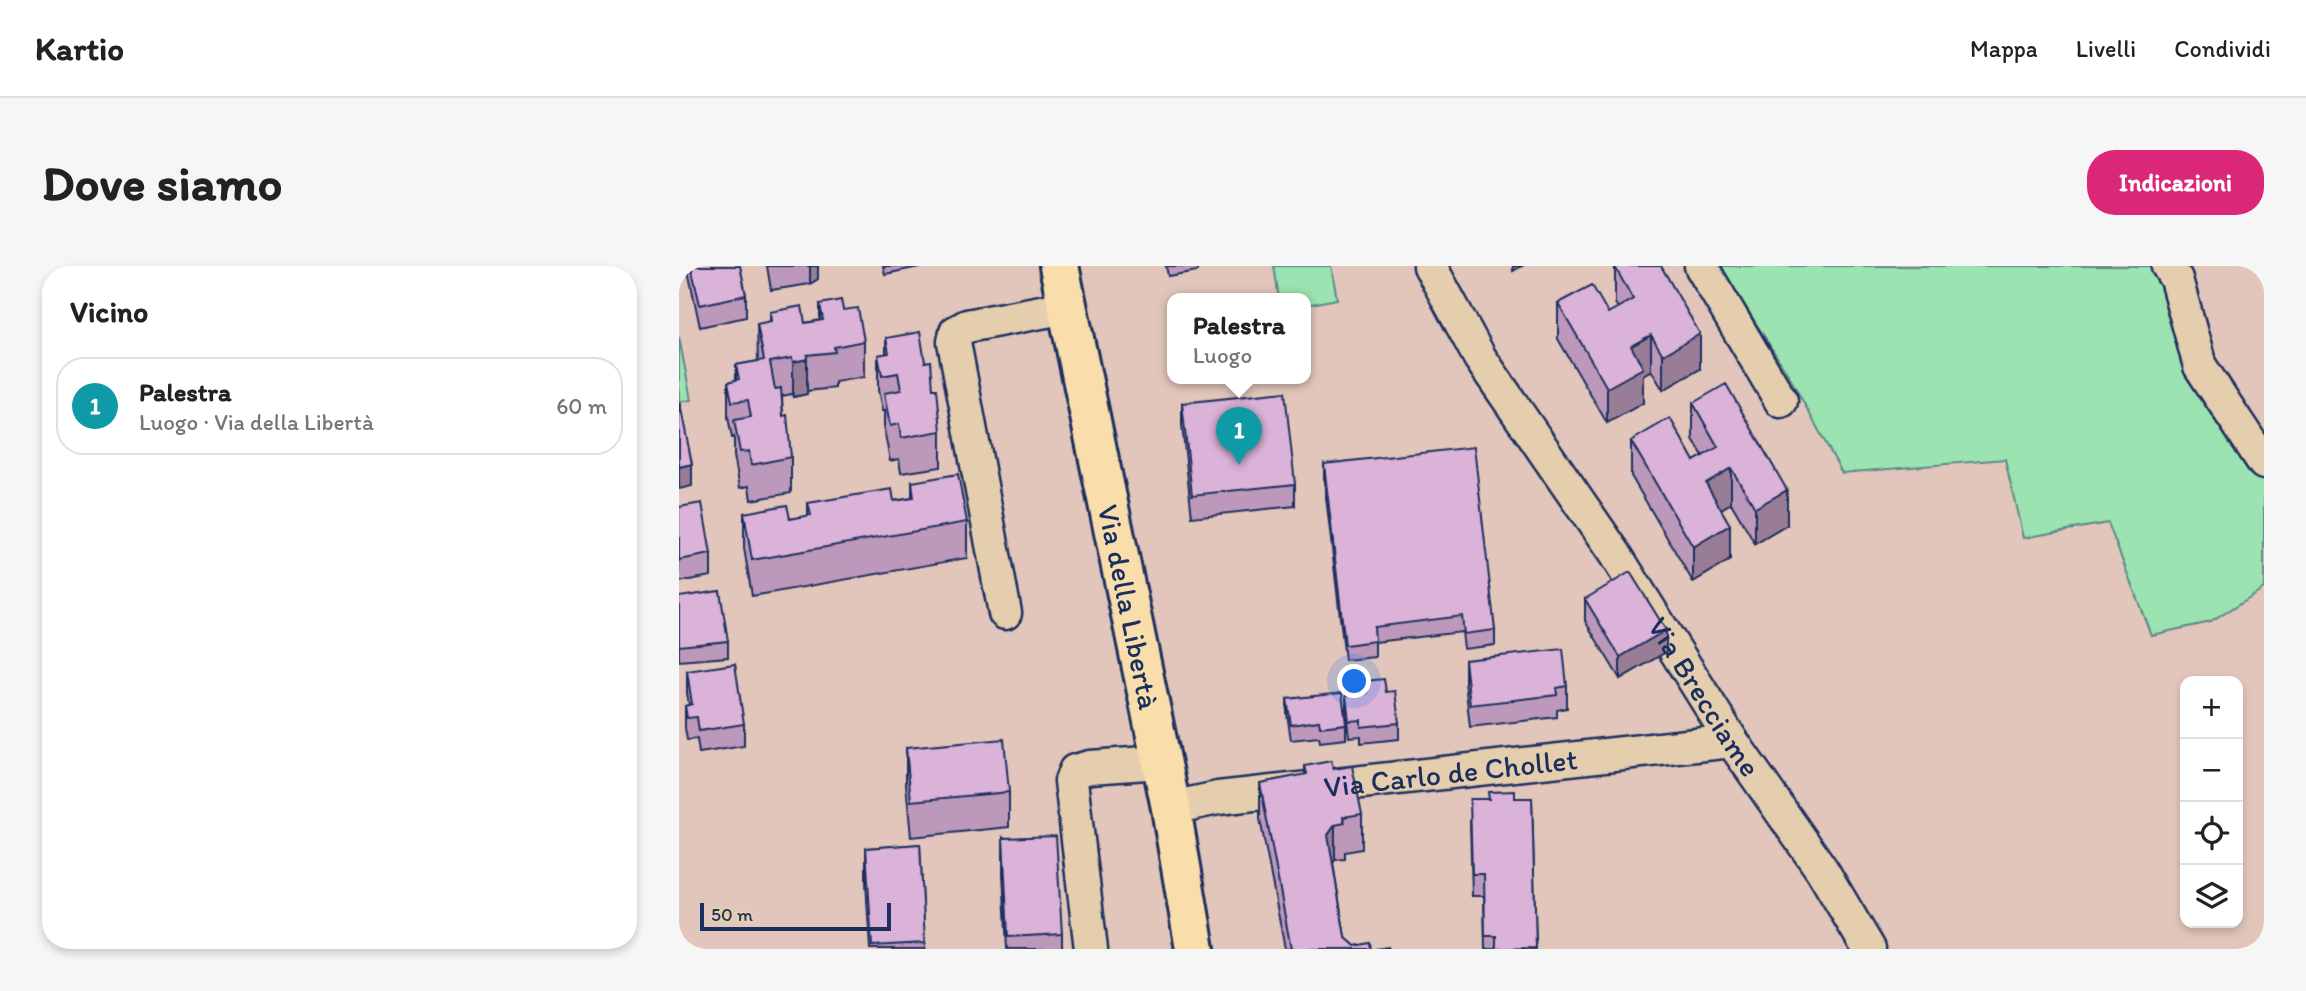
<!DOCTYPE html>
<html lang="it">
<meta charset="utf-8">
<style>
:root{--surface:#fff;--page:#f6f6f6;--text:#222;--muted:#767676;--line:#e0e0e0;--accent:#db2777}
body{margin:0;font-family:Itim,sans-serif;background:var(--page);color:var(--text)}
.controls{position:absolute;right:21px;bottom:21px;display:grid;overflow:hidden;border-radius:14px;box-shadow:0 4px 10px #0003}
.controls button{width:63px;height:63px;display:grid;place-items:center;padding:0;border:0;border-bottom:2px solid var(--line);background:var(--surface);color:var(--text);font:35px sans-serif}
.scale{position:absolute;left:21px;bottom:18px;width:191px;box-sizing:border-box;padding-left:7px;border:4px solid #1b2f5e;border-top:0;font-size:19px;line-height:24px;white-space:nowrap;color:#1b2f5e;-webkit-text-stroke:5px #e5ceae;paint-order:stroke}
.you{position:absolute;left:676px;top:416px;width:24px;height:24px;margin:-18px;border:5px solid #fff;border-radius:50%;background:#1a73e8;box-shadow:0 0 0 10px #1a73e833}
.badge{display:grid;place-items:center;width:46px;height:46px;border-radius:50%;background:var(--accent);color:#fff;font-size:23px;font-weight:700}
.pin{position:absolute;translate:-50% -58px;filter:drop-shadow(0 2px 4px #0008)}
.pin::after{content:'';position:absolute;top:37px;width:24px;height:21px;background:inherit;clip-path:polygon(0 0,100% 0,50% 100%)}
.popup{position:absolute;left:488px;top:27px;width:144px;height:91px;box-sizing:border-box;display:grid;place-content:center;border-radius:14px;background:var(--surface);filter:drop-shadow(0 2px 5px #0005);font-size:23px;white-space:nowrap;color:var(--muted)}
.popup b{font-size:26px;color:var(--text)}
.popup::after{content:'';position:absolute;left:50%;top:100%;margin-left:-14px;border:14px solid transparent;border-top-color:var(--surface)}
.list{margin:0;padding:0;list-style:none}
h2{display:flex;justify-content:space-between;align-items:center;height:91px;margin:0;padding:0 28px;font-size:30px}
h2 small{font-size:23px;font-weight:400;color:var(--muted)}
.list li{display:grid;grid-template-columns:46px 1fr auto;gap:21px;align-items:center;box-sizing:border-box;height:98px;margin:0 14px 14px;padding:0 14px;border:2px solid var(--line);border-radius:28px}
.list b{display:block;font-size:26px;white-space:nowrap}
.list p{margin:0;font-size:23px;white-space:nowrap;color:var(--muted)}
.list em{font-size:23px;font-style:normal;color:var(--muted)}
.icon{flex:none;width:38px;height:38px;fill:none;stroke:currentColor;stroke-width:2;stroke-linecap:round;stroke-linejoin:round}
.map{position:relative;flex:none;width:1585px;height:683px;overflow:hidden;border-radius:28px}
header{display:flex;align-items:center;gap:42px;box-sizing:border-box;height:98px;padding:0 35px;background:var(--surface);border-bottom:2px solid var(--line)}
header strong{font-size:33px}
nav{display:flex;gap:38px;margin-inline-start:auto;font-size:24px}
.intro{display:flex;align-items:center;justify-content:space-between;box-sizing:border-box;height:168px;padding:0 42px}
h1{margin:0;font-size:49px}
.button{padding:18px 32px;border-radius:28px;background:var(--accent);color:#fff;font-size:24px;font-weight:700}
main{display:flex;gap:42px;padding:0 42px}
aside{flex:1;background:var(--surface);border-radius:28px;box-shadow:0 4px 10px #0003}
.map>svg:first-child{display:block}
.green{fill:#9be3b1;stroke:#5b8988;stroke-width:2}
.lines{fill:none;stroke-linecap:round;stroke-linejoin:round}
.minor-casing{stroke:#1b2f5e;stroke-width:37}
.major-casing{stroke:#1b2f5e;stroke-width:44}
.minor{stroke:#e5ceae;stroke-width:32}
.major{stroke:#f9deab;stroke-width:38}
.wall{fill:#bc99ba;stroke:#1b2f5e;stroke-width:2}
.shaded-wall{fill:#997d97;stroke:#1b2f5e;stroke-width:2}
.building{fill:#dbb2d8;stroke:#1b2f5e;stroke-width:2}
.labels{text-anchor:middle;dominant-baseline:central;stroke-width:7;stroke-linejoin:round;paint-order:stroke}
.street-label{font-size:30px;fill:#1b2f5e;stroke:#e5ceae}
</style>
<header>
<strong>Kartio</strong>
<nav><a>Mappa</a><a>Livelli</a><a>Condividi</a></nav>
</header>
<div class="intro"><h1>Dove siamo</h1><a class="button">Indicazioni</a></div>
<main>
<aside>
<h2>Vicino<small></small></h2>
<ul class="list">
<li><span class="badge" style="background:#0f9aa8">1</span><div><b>Palestra</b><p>Luogo · Via della Libertà</p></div><em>60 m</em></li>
</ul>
</aside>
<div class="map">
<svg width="1585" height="683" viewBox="0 0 1585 683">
<rect width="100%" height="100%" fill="#e2c6bb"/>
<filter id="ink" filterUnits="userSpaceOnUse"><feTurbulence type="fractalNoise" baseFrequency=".0143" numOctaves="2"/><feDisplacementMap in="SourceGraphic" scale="14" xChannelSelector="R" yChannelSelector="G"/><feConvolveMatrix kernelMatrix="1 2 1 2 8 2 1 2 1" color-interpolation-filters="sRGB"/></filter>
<g filter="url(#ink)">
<path class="green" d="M595,0h57l6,33 -31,6 -1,-6h-26z
M1041,0h438l60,151 46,62v109l-53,34 -60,13 -43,-112 -85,15 -18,-79 -163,14 -53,-97z
M0,71l12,63 -12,2z"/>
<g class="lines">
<defs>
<g id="minor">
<path id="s1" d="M751,0l50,92 135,196 117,187 90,129 47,79"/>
<path d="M1022,0l80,135"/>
<path d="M1489,0l8,13 24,87 64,97"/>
<path d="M326,347l-51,-271 2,-10 11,-6 100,-19"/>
<path id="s2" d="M492,542l47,-10 514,-57"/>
<path d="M412,683l-20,-168 4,-10 15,-4 71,-5"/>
</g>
<g id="major">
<path id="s3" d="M380,0l112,542 24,141"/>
</g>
</defs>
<use href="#minor" class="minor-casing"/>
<use href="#major" class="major-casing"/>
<use href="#minor" class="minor"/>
<use href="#major" class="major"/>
</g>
<path class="wall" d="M8,0h53l6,29v22l-46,10z
M88,0h51v13l-8,5 -39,6z
M204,0h41l-39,8z
M487,0h32v5l-30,5z
M936,1l85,102 -37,21 -12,-20 -8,5v28l-36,20 -49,-84v-36l50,10 10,-5 -3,-5z
M141,38l23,6 21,31v36l-29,5v6l-28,3v3l-14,3 -1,-3 -10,2 1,20 8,41v36l-40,7 -2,-14 -9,2 -6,-32v-19l-2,1 -4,-21v-35l8,-2v-15l22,-4 -1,-37 13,-2v-10l35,11 15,-3z
M207,72l39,24 8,27 8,42v36l-40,6 -2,-14 -9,2 -6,-32v-18h-2l-4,-21v-35l8,-1z
M503,137l113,81v22l-103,11 -10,-92z
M1014,137l94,122 -32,19 -24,-41 -10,6 9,51 -37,22 -62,-106v-35l63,20 9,-5 -10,-17z
M645,198l171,166v15l-31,4 -2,-17 -87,10v15l-30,3 -21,-180z
M233,216l55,40v36l-215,38 -8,-48v-35l46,6 18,-3v-13l86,-2 18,-3z
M0,241l32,47v22l-32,6z
M0,331l49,44v16l-49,4z
M906,333l81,53 -46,27 -35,-58z
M786,394l102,26v22l-10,2v7l-87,10 -5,-45z
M8,405l57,53v22l-45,7 -2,-14 -10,1 -2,-12v-22l4,-1 -2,-12z
M686,415l21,11 13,31v16l-38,4v-7l-12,1 -3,-26v-16l19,-2z
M608,433l59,25v15l-26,3 -1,-5 -28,3 -4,-26z
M227,482l103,44v35l-98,10 -5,-53z
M626,500l28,3 29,45v35l-17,3v7l-10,1 -2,3 12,74 10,9 16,3h-86l-25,-130v-36l45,-8z
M836,532h17l4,151h-51l-1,-53h-12l-2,-75z
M324,572l59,96v15h-55l-4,-75z
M241,578l5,105h-55l-4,-66v-35z"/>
<path class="shaded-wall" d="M131,0h8v13l-8,5z
M834,0h9l-9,5z
M1021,68v35l-37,21v-35z
M972,69v35l-8,5v28l-36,20v-35l24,-42z
M128,93v35l-14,3v-35z
M13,198v22l-13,3v-22z
M1052,202v35l-25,15v-35z
M1108,224v35l-32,19v-36z
M1051,259v35l-37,22v-35z
M987,364v22l-46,27v-22z
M656,559v35l-7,11v-36z"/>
<path class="building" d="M12,0h49l6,29 -46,10z
M938,0h44l39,68 -37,21 -12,-20 -20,11 12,22 -36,20 -49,-85 34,-18 16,28 25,-14 -18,-32z
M162,34l2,10 15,-2 6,33 -30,6 1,5 -28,3v4l-14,3 -1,-4 -22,4 5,27 6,-1 2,28 4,-1 4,42 -40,8 -2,-14 -9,1 -6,-32 17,-3 -3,-17 -16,2 -4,-20 11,-3 -3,-14 28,-5 -7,-36 14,-3 -1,-9 32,-6 3,17 18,-3 -3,-16z
M241,66l5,30 6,-1 2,28h4l4,42 -40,7 -2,-14 -9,2 -6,-33 17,-3 -3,-17 -16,3 -4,-21 11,-2 -3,-15z
M1047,118l61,106 -32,18 -24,-40 -25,15 24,42 -37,22 -62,-106 39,-23 24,43 24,-14 -25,-44z
M606,126l10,92 -103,11 -10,-92z
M0,138h1l12,60 -13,3z
M795,181l21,183 -31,4 -2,-18 -88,11 1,14 -30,4 -21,-181z
M279,208l9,48 -215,38 -8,-47 43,-8 3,14 21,-4 -3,-12 84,-14 2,12 20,-3 -2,-16z
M23,237l9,51 -32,6v-53z
M951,306l36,58 -46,27 -35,-58z
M41,325l8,50 -49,5v-49z
M884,383l4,37 -10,2v7l-87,10 -5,-45z
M56,398l9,60 -45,7 -2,-14 -10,1 -2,-12 7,-2 -5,-33z
M705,413l2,13 9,-1 4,32 -38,4v-7l-12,1 -3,-26 21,-2 -2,-12z
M663,427l4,31 -26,3 -1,-6 -28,4 -4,-26z
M325,473l5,53 -98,9 -5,-53z
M652,495l2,8 19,-3 10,48 -19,3 2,6 -10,2 -7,10 17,102 10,9 15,-3 1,6h-80l-31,-166 47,-9 -2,-8z
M836,525v7h17l4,150 -40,1v-13h-11l-1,-62h-12l-2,-75h19l-1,-7z
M377,570l6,98 -54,3 -5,-99z
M241,578l5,99 -53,3 -6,-98z
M709,681l1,2h-14z"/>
</g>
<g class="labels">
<g class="street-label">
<text stroke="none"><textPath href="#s3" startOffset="348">Via della Libertà</textPath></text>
<text stroke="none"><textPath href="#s1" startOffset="511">Via Brecciame</textPath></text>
<text stroke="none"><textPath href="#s2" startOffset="282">Via Carlo de Chollet</textPath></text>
</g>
</g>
</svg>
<div class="controls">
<button>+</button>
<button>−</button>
<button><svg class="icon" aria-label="locate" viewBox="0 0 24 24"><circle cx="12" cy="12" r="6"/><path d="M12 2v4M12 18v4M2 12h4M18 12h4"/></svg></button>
<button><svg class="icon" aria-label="layers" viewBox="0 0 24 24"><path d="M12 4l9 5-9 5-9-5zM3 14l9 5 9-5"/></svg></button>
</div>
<div class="scale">50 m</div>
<div class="you"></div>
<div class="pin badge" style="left:560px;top:199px;background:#0f9aa8">1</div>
<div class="popup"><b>Palestra</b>Luogo</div>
</div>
</main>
